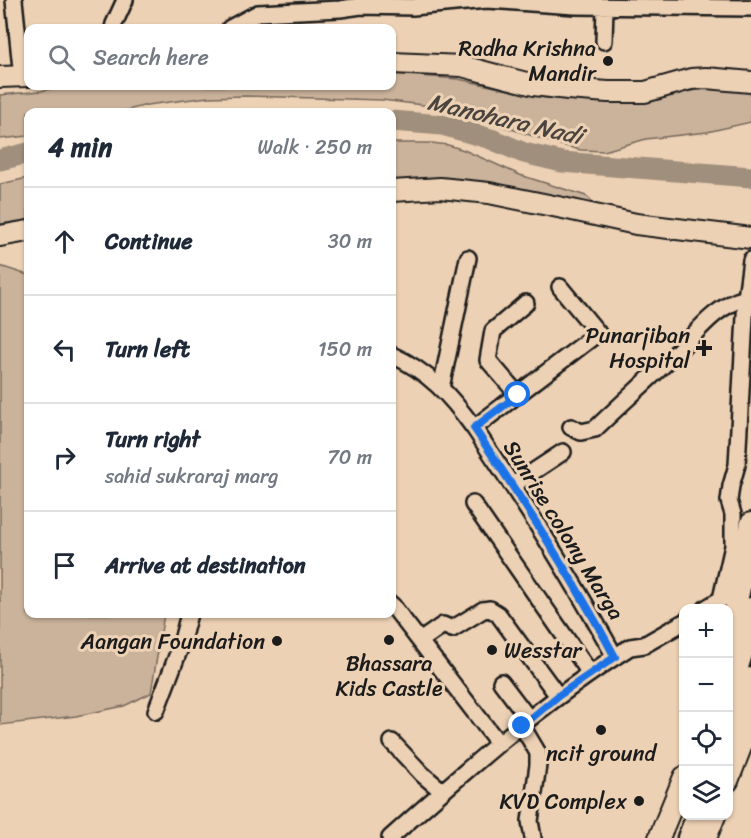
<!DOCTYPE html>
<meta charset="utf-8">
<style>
:root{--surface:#fff;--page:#f6f6f7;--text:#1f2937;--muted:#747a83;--line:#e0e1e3}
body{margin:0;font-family:Sriracha,sans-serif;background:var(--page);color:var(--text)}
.controls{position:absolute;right:18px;bottom:18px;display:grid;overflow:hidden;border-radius:12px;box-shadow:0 2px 4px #0004}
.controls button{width:54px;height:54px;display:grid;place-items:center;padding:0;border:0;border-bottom:2px solid var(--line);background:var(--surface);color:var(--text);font:30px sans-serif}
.stop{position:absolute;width:18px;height:18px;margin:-14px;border:4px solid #1a73e8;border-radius:50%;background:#fff}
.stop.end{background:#1a73e8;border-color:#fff;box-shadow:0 2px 6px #0008}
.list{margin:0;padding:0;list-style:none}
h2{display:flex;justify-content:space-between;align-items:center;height:78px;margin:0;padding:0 24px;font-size:26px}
h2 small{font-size:20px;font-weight:400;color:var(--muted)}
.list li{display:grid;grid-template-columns:39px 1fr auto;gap:18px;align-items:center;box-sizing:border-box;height:108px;padding:0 24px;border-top:2px solid var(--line)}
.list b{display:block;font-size:22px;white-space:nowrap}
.list p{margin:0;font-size:20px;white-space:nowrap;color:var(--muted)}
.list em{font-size:20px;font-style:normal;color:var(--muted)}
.icon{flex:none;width:33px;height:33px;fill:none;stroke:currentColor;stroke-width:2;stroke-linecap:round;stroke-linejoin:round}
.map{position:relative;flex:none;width:751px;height:838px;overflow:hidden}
.search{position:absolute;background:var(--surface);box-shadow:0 2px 4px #0004;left:24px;top:24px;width:372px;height:66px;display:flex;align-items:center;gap:15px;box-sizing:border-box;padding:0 21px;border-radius:12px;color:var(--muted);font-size:22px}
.panel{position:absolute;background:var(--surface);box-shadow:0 2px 4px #0004;left:24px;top:108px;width:372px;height:510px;border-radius:12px}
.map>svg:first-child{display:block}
.green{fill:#cbb39b;stroke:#74685c;stroke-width:1.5}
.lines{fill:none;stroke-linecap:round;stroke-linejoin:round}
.river{stroke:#a08f7c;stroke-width:21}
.minor-casing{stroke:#1c1c1c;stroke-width:20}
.major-casing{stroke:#1c1c1c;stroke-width:24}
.highway-casing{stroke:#1c1c1c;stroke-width:27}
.minor{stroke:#edd1b4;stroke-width:15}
.major{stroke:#edd1b4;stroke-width:20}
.highway{stroke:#edd1b4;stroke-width:22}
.route{stroke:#1a73e8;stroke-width:8}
.poi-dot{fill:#1c1c1c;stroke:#edd1b4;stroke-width:2}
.labels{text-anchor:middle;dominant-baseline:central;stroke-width:6;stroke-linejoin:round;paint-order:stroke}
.poi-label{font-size:22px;fill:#1c1c1c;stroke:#edd1b4;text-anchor:end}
.street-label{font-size:22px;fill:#1c1c1c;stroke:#edd1b4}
.water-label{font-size:24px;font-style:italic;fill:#4a443e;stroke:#edd1b4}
</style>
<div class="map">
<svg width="751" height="838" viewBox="0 0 751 838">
<rect width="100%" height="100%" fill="#edd1b4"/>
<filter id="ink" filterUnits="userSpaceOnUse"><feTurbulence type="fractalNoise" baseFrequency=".0167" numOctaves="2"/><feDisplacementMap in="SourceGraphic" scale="12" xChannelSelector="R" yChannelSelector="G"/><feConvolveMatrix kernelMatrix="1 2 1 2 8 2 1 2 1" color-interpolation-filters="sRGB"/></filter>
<g filter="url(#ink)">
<path class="green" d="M392,74l66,5 88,19 65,4 42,-4 50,-9 48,-1v34l-44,10 -61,7 -42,12 -23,-1 -20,-5 -106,-34 -24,-5 -49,-6 -136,-4 -38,1 -61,8 -27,7h-92v24l-28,3v-44l41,-4 23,-5h328z
M392,143h40l16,2 16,5 56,25 66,21 5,4 2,4 -54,-12 -84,-12 -63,1z
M28,178v42l-28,4v-40z
M0,266l28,9v339h136l-13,79 -27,13 -48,10 -76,9z"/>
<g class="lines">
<path class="river" d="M392,121l50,4 49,14 33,14 38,9 189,15
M0,160l28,-7"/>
<defs>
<path id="minor" d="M14,0l8,78
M113,28l1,-4 11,-24
M230,28l28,-15 82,-4 21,-3 52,1 74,-7 88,6 176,2
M604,41l1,-34
M560,287l38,46 -124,95c50,74 98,150 141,229
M392,355c37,17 58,40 82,73
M441,388l27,-130
M518,395l-30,-35 5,-29 33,-28
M571,427l10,5 14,-3c26,-25 53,-49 79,-74 22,-21 40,-49 72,-57
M513,485l50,-33
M473,504l117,169
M721,599l12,-53v-32l-4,-13 2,-15 6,-21 9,-167 5,-38
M392,605l107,139
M706,608l22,-13
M420,641l23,-16 9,4 31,-19 7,-1 8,5 60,82
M501,682l28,37
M156,711l24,-63 9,-34
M522,726l16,27v12l-8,56 3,17
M392,742l31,33 19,16
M390,838c76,-68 153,-136 240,-191l14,-2 40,-23"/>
<path id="major" d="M392,63l70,3 72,19 34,4 40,3h37l46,-13 15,-1 45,4
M0,77l28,-1
M392,191l48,-3 49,5 74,15 73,16 115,14
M0,236l28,-5
M728,641l17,-76 6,-42
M728,781l23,-60
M659,838l25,-61
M706,838l9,-22"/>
<path id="highway" d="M728,696l15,-49 8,-38
M728,739l20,-60
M689,838l9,-22"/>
</defs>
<use href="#minor" class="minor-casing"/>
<use href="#major" class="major-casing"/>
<use href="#highway" class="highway-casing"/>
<use href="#minor" class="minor"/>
<use href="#major" class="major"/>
<use href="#highway" class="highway"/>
</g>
</g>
<g class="lines" filter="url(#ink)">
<path class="route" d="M518,395l-44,33c50,74 99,150 141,229l-57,39 -36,30"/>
</g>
<g class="poi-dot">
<circle cx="608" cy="61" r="6"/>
<path d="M701 339h6v6h6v6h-6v6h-6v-6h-6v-6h6z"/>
<circle cx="389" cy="640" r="6"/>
<circle cx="277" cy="641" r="6"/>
<circle cx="492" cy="650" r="6"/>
<circle cx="601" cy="730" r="6"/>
<circle cx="639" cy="801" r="6"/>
</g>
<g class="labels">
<g class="poi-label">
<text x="596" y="48">Radha Krishna<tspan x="596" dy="25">Mandir</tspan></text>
<text x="690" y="335">Punarjiban<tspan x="690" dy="25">Hospital</tspan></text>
<text x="265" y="641">Aangan Foundation</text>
<text x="504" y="650" text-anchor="start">Wesstar</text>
<text x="389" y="663" text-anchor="middle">Bhassara<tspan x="389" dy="25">Kids Castle</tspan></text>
<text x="601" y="753" text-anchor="middle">ncit ground</text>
<text x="627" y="801">KVD Complex</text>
</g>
<g class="street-label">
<text transform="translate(564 530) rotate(58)">Sunrise colony Marga</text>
</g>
<g class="water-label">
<text transform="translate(505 119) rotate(13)">Manohara Nadi</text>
</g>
</g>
</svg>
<div class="controls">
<button>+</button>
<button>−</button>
<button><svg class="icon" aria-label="locate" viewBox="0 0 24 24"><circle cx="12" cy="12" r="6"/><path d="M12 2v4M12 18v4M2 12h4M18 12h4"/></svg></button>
<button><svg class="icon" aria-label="layers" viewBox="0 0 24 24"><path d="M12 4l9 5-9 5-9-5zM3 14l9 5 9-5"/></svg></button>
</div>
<div class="stop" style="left:518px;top:395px"></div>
<div class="stop end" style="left:522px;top:726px"></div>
<div class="search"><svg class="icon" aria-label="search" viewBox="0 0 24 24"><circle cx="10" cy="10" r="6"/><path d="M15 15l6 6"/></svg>Search here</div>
<section class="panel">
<h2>4 min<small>Walk · 250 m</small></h2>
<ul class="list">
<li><svg class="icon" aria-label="ahead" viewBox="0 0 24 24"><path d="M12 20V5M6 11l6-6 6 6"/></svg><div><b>Continue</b></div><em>30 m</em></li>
<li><svg class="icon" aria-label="left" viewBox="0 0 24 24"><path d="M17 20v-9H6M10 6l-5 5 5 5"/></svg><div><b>Turn left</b></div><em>150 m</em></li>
<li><svg class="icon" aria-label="right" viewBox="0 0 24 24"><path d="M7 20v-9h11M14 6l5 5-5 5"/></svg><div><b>Turn right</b><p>sahid sukraraj marg</p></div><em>70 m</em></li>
<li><svg class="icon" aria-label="arrive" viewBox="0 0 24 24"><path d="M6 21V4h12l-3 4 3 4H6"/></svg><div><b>Arrive at destination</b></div></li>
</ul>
</section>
</div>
